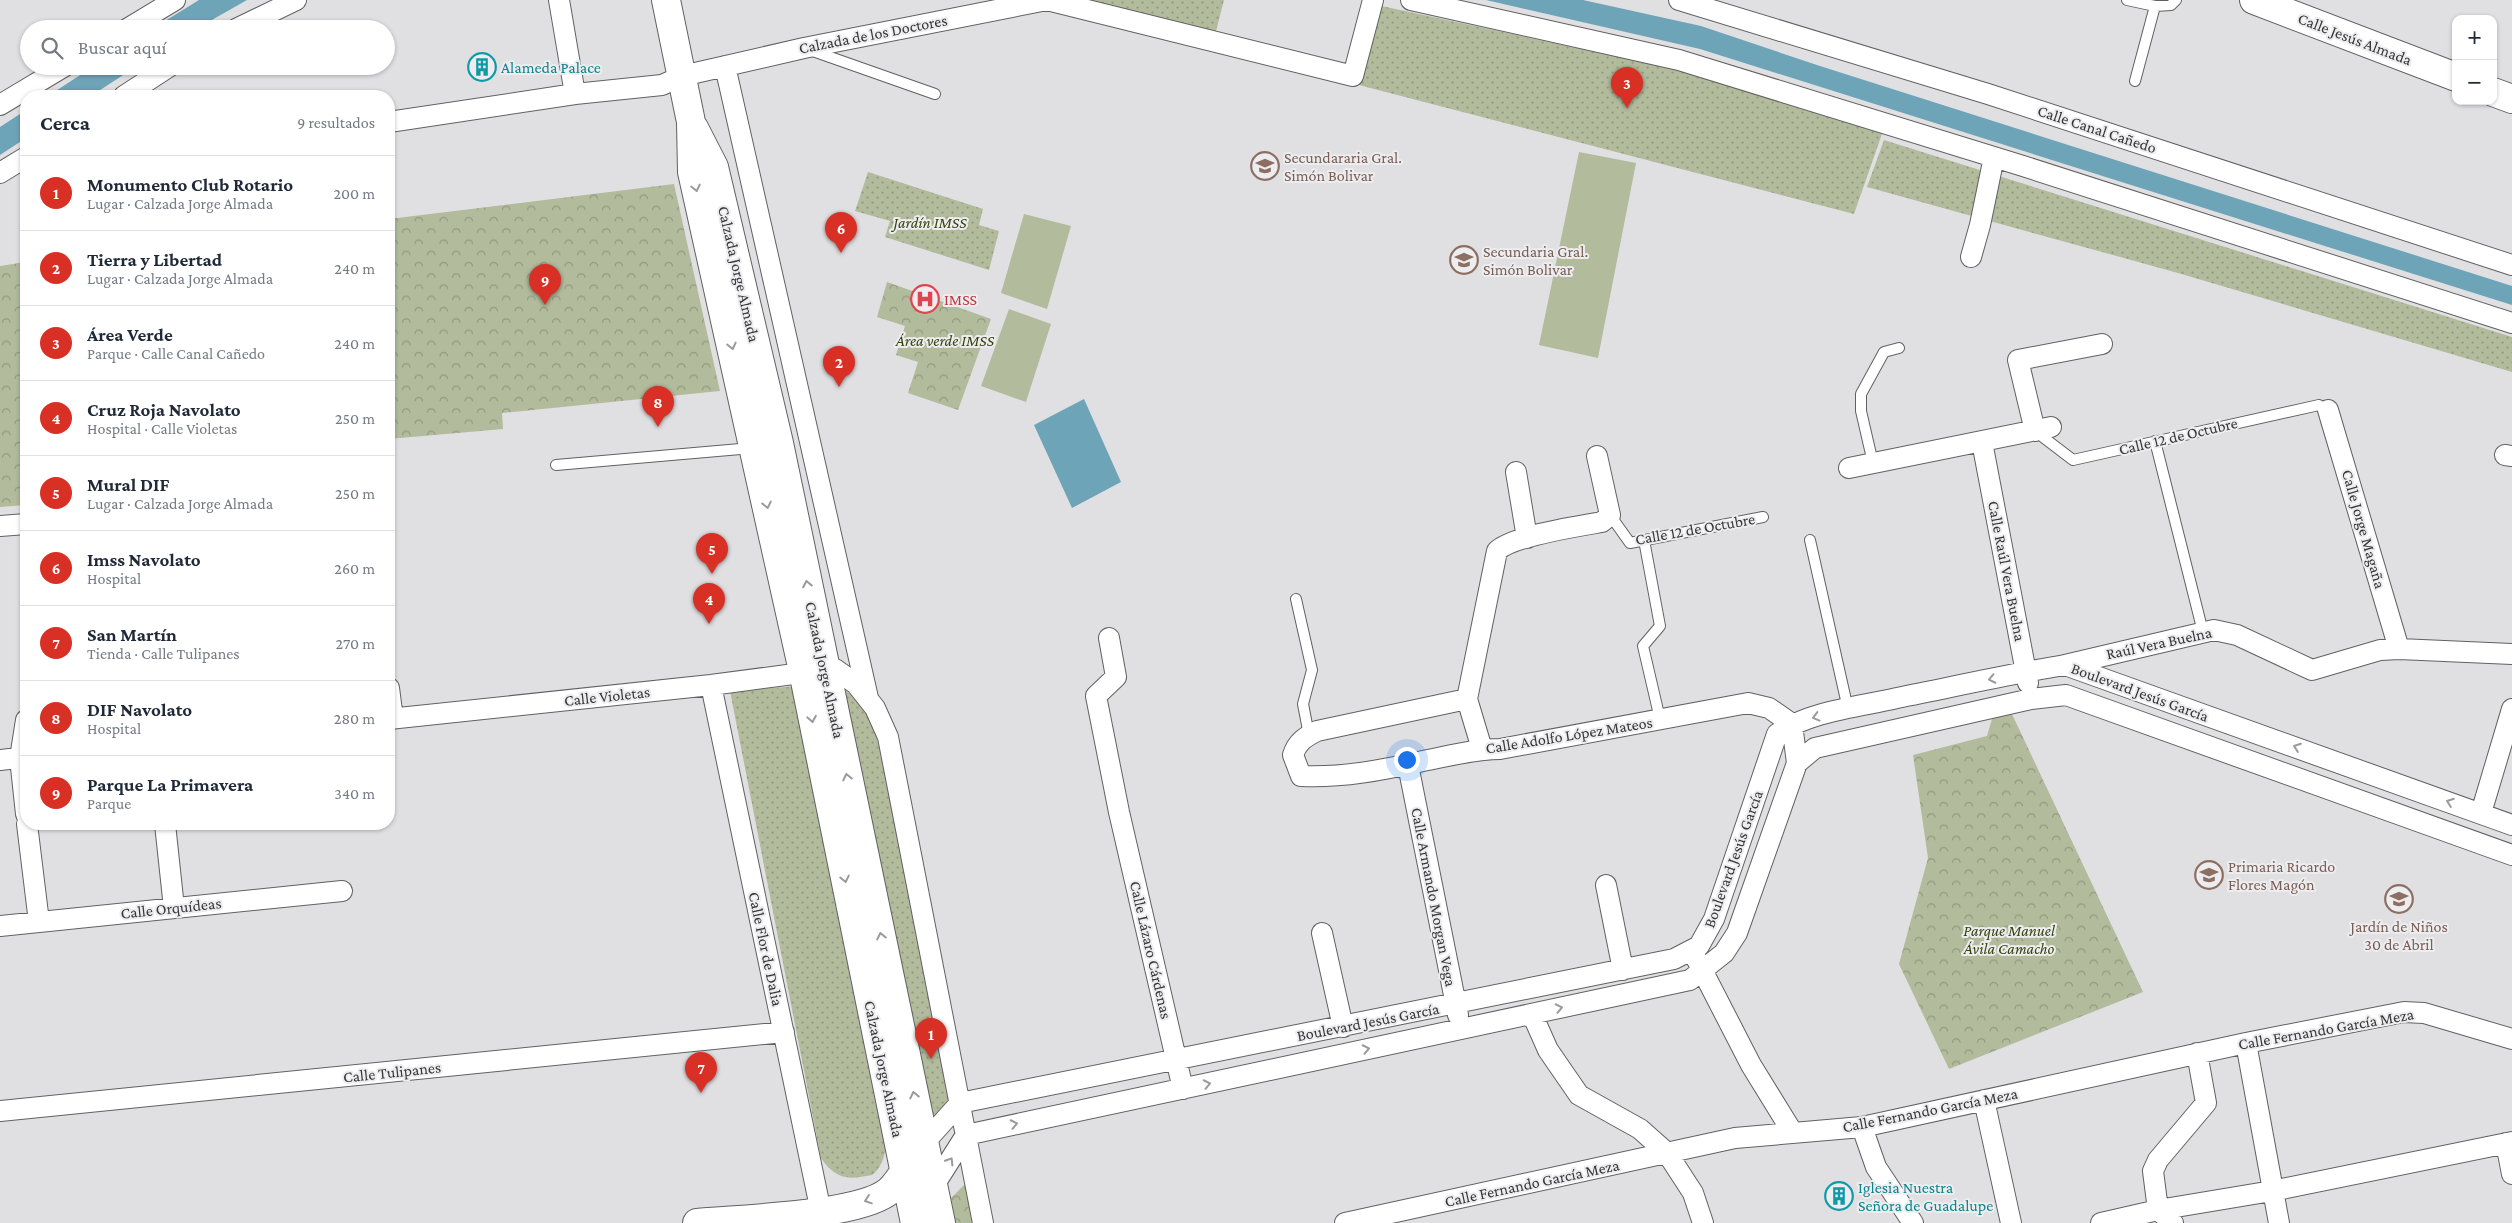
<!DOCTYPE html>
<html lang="es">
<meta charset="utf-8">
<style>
:root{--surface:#fff;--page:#f6f6f7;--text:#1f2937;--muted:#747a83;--line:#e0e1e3;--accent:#d93025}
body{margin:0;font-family:"Crimson Pro",serif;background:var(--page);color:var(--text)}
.controls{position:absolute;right:15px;top:15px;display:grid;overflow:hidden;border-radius:10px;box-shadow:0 1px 4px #0004}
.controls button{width:45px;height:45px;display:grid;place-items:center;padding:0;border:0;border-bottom:1px solid var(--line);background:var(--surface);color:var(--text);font:25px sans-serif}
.you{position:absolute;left:1406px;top:759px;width:18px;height:18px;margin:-12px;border:4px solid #fff;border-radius:50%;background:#1a73e8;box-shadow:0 0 0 8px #1a73e833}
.badge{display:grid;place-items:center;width:32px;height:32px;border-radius:50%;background:var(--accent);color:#fff;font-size:16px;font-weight:700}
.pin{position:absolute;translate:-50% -41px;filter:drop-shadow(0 1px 2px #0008)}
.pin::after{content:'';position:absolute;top:26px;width:18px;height:15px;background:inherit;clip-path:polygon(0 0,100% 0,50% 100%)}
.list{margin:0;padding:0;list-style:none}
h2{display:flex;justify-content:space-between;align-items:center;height:65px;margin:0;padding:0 20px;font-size:21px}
h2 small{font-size:16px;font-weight:400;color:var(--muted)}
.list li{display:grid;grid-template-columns:32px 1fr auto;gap:15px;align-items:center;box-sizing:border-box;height:75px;padding:0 20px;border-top:1px solid var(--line)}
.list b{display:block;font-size:19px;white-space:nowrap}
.list p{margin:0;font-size:16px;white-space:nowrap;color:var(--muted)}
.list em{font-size:16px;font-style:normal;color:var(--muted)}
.icon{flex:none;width:28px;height:28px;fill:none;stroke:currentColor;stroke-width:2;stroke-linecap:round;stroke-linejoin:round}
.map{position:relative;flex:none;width:2512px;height:1223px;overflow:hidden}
.search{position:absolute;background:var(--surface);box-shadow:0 1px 4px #0004;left:20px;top:20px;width:375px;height:55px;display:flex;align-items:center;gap:12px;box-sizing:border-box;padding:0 18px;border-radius:28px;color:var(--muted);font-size:19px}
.panel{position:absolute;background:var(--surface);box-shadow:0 1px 4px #0004;left:20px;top:90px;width:375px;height:740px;border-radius:20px}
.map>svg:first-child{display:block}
.grass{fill:#b2bb9c}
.park{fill:url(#park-crowns)}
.garden{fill:url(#garden-dots)}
.water{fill:#6ea4b8}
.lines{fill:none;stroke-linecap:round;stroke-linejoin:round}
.lane-casing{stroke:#616163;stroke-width:12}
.street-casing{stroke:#616163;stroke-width:22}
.secondary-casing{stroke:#616163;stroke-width:30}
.lane{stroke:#fff;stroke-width:10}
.street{stroke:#fff;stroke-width:20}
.secondary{stroke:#fff;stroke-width:28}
.oneway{stroke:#9a9a9b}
.labels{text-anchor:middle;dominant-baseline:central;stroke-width:4;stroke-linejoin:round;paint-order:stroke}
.street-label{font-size:16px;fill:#363637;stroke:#ededf0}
.culture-label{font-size:16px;fill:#0d838f;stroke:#ededf0;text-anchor:start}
.education-label{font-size:16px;fill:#785e54;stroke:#ededf0;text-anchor:start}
.park-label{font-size:16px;font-style:italic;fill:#38420d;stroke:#ededf0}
.health-label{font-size:16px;fill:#be3a42;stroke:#ededf0;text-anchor:start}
</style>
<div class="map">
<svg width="2512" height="1223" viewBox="0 0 2512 1223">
<defs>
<pattern id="park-crowns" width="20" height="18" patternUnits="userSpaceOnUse" patternTransform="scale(1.25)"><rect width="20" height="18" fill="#b2bb9c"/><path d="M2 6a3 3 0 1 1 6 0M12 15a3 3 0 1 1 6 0" fill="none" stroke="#929980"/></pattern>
<pattern id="garden-dots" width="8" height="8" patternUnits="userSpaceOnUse" patternTransform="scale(1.25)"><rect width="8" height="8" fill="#b2bb9c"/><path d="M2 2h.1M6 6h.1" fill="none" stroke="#929980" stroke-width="1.8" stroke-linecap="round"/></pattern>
</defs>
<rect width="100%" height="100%" fill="#e0e0e3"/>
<path class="grass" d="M1579,152l57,11 -38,195 -59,-13z
M1024,214l47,12 -24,83 -46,-16z
M1009,309l42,15 -25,78 -45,-16z"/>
<path class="park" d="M674,184l46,207 -218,22 1,16 -114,10v-220z
M26,262v243l-26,2v-241z
M887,282l104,37 -33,91 -50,-17 10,-31 -22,-7 9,-29 -28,-9z
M2011,712l132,280 -194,77 -50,-105 29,-106 -15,-103 74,-19 5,-17z
M964,1185l3,1 9,37h-20l-5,-25z"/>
<path class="garden" d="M1083,0h141l-8,31z
M1377,5l297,64 209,62 -29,83 -495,-129z
M1884,140l628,197v35l-334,-99 -311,-86z
M868,172l115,37 -4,16 20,6 -10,39 -104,-33 5,-16 -35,-10z
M798,686l88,462c-2,9 -5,21 -14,27 -3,1 -9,1 -12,2 -18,3 -29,-4 -39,-19l-91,-467z
M842,689c20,9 28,29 35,48l71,344 2,25 -13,14 -9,-8z"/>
<path class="water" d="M199,0h48l-51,29h-44z
M1486,0h97l118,26 119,40 692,220v19l-812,-256z
M94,66h43l-46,30h-43z
M26,110v28l-26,17v-28z
M1084,399l37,83 -49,26 -38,-83z"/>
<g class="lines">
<defs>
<path id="lane" d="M2127,0l28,6 16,-1 5,-5
M810,50l125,44
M2135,81l20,-75
M2035,431l38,29 246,-55 9,5
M2155,441l48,191
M1873,463l-12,-52v-17l23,-42 15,-4
M556,465l196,-17
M1610,515l20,28 133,-26
M1644,540l16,86 -17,20 17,73
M1810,540l38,169
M1296,599l16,71 -9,34 6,31"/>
<path id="street" d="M559,0l16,94
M1411,0l268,60 344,106 489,157
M1679,0l309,94 524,171
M127,29l48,-29
M236,29l60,-29
M725,66l143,632
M124,96l46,-30
M0,105l65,-39
M389,122l186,-28 87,-9 20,-9 122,-28 243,-48 306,76 20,-76
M0,173l26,-16
M1971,257l9,-32 14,-68
M2328,410l71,239
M2035,431l-17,-71 84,-16
M1982,442l46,241
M2505,455l7,1
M1849,468l202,-41
M1516,472l11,66
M0,526l26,-2
M1109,638l7,39 -20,19 23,116 64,277
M2065,665l149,-35 23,5 75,35 68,-20 19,-1 113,5
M711,685l110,527
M389,688l4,31
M1467,699l-150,32c-12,6 -20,11 -24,24l8,21c41,2 82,-6 122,-15 26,-5 51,-12 77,-12l248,-46 21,5 23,16 5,39
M389,719l322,-34 113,-15 11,-1 21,15 19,24 13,29 95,486
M26,720l-6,38 6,56
M1482,749l-15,-50 30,-148c15,-15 82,-25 105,-29l8,-7 -13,-59
M0,760l26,-3
M1408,765l50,250
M2481,813l31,-104
M27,824l12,98
M165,824l9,84
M1606,885l17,85
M0,926l342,-35
M1322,933l21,94
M1697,960l54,105 42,68
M1532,1014l16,36 31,45 61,34 27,24 26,40 10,30
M2246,1043l33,180
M1984,1100l27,123
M0,1111l784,-79
M1862,1127l14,40 37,56
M924,1143l36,-40 714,-144 25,-13 15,-27 63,-185c33,-23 81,-27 120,-36 56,-11 112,-24 168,-33l447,160
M2506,1143l6,31
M933,1187l33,-52 724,-155 34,-27 13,-20 60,-170 18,-15 216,-49 35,-4 446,160
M1345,1223l390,-85 127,-11 384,-84 158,-31 20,1 88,26
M2101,1223l57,-13 114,-19 240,-49
M2173,1223l-15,-13 -5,-39 5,-11 48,-57 -9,-50"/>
<path id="secondary" d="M666,0l25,122 1,50 111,499 112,552
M2254,0l202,77
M2493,92l19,7
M694,128l20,39 65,276 162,780
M697,1223c42,-4 162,-7 192,-32 9,-8 16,-21 23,-31"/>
</defs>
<use href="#lane" class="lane-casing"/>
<use href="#street" class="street-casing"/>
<use href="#secondary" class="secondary-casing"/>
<use href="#lane" class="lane"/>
<use href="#street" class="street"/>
<use href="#secondary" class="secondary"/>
</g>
<defs><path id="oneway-chevron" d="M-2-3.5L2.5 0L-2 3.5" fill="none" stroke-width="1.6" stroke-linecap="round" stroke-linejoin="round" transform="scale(1.25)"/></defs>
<g class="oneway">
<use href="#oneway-chevron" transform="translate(696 188) rotate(77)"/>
<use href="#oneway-chevron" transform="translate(732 346) rotate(77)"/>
<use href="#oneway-chevron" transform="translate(767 505) rotate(78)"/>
<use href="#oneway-chevron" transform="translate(807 584) rotate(-101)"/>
<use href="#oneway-chevron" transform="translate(1992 679) rotate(168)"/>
<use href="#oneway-chevron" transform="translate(1816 717) rotate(165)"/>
<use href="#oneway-chevron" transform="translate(812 719) rotate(80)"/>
<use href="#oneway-chevron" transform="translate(2297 747) rotate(-160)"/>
<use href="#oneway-chevron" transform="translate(847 777) rotate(-102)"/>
<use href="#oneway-chevron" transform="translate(2450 802) rotate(-160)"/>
<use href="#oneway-chevron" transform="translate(845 879) rotate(78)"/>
<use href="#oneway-chevron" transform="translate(881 936) rotate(-102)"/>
<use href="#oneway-chevron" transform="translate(1559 1008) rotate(-12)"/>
<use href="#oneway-chevron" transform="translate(1366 1049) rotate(-12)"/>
<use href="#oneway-chevron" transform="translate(1207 1084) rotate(-12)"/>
<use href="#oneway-chevron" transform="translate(914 1095) rotate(-102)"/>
<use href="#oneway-chevron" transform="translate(1014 1124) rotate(-12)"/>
<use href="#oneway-chevron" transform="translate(950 1161) rotate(-58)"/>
<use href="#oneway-chevron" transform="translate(868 1200) rotate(161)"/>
</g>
<defs>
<symbol id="building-ring" viewBox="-11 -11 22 22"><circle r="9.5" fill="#ededf0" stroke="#0f9aa8" stroke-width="1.5"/><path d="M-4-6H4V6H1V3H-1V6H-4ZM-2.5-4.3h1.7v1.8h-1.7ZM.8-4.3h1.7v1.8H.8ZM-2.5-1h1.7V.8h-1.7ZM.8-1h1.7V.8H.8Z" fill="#0f9aa8"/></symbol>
<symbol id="school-ring" viewBox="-11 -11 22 22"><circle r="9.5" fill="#ededf0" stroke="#8d6e63" stroke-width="1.5"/><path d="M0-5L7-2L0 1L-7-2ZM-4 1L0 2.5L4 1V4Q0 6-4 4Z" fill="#8d6e63"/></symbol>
<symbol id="hospital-ring" viewBox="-11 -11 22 22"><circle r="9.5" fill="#ededf0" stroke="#e0444e" stroke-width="1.5"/><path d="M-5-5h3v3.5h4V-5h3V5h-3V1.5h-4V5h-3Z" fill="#e0444e"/></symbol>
</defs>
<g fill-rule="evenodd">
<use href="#building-ring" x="466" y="51" width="32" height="32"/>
<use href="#school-ring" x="1249" y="150" width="32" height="32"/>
<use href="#school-ring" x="1448" y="244" width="32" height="32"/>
<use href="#hospital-ring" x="909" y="283" width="32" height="32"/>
<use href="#school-ring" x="2193" y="859" width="32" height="32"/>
<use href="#school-ring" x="2383" y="883" width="32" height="32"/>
<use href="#building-ring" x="1823" y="1180" width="32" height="32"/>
</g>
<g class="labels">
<g class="street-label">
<text transform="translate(873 34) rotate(-11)">Calzada de los Doctores</text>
<text transform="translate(2355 39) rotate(21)">Calle Jesús Almada</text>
<text transform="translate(2097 129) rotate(18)">Calle Canal Cañedo</text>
<text transform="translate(739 274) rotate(77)">Calzada Jorge Almada</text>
<text transform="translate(2178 436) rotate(-13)">Calle 12 de Octubre</text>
<text transform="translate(1695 529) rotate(-10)">Calle 12 de Octubre</text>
<text transform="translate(2364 529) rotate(74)">Calle Jorge Magaña</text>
<text transform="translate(2007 571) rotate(79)">Calle Raúl Vera Buelna</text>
<text transform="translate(2159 643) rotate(-12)">Raúl Vera Buelna</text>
<text transform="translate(825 670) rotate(78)">Calzada Jorge Almada</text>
<text transform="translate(2140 692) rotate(20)">Boulevard Jesús García</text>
<text transform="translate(607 696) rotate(-6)">Calle Violetas</text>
<text transform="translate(1569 735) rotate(-9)">Calle Adolfo López Mateos</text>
<text transform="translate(1733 859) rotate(-70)">Boulevard Jesús García</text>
<text transform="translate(1434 897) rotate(79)">Calle Armando Morgan Vega</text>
<text transform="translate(171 908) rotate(-6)">Calle Orquídeas</text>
<text transform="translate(766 949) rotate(78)">Calle Flor de Dalia</text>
<text transform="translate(1151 950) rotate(77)">Calle Lázaro Cárdenas</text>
<text transform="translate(1368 1022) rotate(-11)">Boulevard Jesús García</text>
<text transform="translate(2326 1029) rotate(-10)">Calle Fernando García Meza</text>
<text transform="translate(884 1069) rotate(78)">Calzada Jorge Almada</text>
<text transform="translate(392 1072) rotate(-6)">Calle Tulipanes</text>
<text transform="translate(1930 1110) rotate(-11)">Calle Fernando García Meza</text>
<text transform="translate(1532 1183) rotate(-12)">Calle Fernando García Meza</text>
</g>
<g class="culture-label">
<text x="501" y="67">Alameda Palace</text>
<text x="1858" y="1187">Iglesia Nuestra<tspan x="1858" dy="18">Señora de Guadalupe</tspan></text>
</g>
<g class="education-label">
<text x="1284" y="157">Secundararia Gral.<tspan x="1284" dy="18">Simón Bolivar</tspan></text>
<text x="1483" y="251">Secundaria Gral.<tspan x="1483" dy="18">Simón Bolivar</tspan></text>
<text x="2228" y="866">Primaria Ricardo<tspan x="2228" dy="18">Flores Magón</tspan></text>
<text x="2399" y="926" text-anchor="middle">Jardín de Niños<tspan x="2399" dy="18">30 de Abril</tspan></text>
</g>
<g class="park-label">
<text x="930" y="222">Jardín IMSS</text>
<text x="945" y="340">Área verde IMSS</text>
<text x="2009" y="930">Parque Manuel<tspan x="2009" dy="18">Ávila Camacho</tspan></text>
</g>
<g class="health-label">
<text x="944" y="299">IMSS</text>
</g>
</g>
</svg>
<div class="controls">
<button>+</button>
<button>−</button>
</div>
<div class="you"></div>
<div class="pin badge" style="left:931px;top:1059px">1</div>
<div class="pin badge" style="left:839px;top:387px">2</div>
<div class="pin badge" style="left:1627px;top:108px">3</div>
<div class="pin badge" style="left:709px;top:624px">4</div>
<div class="pin badge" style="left:712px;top:574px">5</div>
<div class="pin badge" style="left:841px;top:253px">6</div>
<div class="pin badge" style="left:701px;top:1093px">7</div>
<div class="pin badge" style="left:658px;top:427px">8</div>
<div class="pin badge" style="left:545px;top:305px">9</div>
<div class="search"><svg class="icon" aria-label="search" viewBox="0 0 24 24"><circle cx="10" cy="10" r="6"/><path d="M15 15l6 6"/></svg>Buscar aquí</div>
<section class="panel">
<h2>Cerca<small>9 resultados</small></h2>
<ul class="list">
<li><span class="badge">1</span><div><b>Monumento Club Rotario</b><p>Lugar · Calzada Jorge Almada</p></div><em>200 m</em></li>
<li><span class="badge">2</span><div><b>Tierra y Libertad</b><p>Lugar · Calzada Jorge Almada</p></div><em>240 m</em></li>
<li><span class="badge">3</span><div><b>Área Verde</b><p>Parque · Calle Canal Cañedo</p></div><em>240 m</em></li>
<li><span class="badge">4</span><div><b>Cruz Roja Navolato</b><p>Hospital · Calle Violetas</p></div><em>250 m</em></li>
<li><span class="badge">5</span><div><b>Mural DIF</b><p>Lugar · Calzada Jorge Almada</p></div><em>250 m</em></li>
<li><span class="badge">6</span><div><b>Imss Navolato</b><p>Hospital</p></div><em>260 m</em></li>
<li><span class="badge">7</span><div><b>San Martín</b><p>Tienda · Calle Tulipanes</p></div><em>270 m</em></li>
<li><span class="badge">8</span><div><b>DIF Navolato</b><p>Hospital</p></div><em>280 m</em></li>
<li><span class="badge">9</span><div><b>Parque La Primavera</b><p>Parque</p></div><em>340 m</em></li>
</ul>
</section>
</div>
